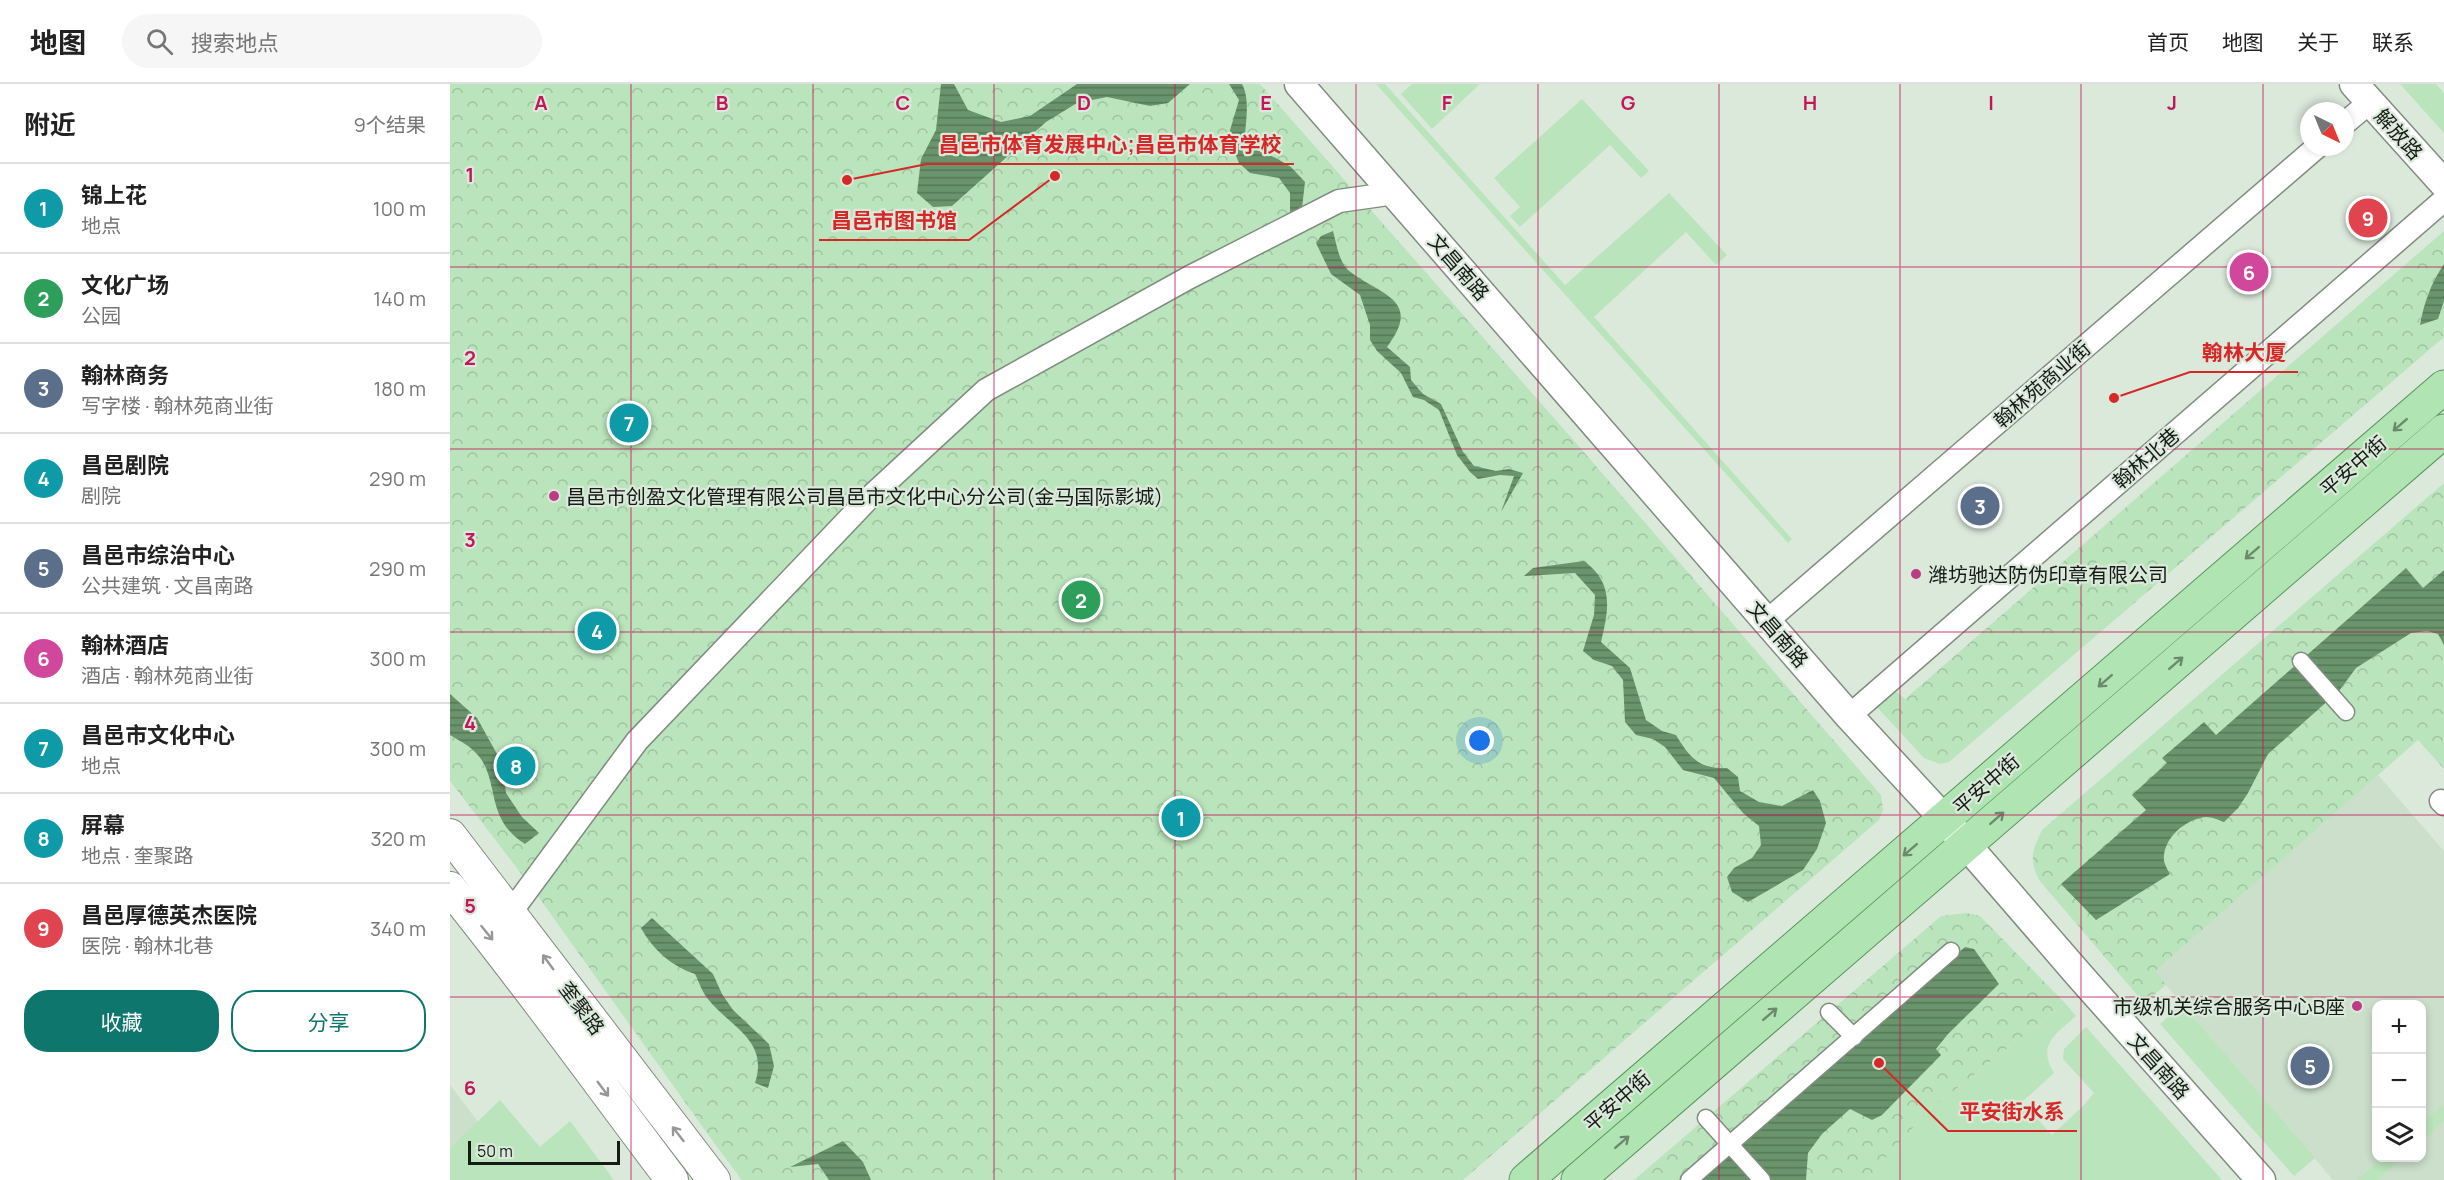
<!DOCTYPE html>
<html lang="zh">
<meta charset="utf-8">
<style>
:root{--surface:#fff;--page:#f6f6f6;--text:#222;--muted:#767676;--line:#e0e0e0;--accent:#0f766e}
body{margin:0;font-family:Manrope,"Noto Sans SC",sans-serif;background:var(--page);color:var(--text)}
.controls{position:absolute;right:18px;bottom:18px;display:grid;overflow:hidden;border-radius:12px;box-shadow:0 3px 9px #0003}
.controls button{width:54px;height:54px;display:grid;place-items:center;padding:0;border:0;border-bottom:2px solid var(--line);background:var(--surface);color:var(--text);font:30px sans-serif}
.compass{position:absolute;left:1850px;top:18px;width:54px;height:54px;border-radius:50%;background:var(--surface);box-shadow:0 3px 9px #0003;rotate:137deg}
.scale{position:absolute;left:18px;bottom:15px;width:152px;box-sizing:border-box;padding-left:6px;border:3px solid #161b16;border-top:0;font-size:16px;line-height:21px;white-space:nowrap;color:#161b16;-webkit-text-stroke:4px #dbe9db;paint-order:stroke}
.you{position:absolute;left:1030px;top:657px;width:21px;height:21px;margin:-15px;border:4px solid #fff;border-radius:50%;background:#1a73e8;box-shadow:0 0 0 9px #1a73e833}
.badge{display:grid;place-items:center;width:39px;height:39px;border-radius:50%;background:var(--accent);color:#fff;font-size:20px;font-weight:700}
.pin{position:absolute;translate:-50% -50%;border:3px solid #fff;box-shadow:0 2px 6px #0006}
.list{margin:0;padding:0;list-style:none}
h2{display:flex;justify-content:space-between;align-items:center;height:78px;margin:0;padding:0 24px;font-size:26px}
h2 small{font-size:20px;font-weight:400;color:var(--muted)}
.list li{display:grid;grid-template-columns:39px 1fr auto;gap:18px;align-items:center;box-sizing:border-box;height:90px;padding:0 24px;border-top:2px solid var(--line)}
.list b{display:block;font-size:22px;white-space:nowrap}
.list p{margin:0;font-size:20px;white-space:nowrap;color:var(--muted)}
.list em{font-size:20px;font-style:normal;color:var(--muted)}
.actions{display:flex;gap:12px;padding:18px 24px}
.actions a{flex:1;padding:14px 0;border:2px solid var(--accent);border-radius:24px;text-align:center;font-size:21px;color:var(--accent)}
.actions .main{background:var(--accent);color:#fff}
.icon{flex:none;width:33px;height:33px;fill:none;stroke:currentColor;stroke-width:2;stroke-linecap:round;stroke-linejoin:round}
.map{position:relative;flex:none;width:1994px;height:1096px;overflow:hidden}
header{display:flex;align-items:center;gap:36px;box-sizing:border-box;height:84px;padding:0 30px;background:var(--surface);border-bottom:2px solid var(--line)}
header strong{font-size:28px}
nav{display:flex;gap:33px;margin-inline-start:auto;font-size:21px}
.search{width:420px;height:54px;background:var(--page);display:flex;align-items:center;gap:15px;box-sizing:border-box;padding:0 21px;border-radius:33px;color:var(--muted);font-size:22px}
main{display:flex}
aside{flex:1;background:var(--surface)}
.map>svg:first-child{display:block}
.built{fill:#cbdfcb;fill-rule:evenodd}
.green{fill:#bae4bb}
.park{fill:url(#park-crowns)}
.water{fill:url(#water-rules)}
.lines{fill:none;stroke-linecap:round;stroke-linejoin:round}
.pedestrian-casing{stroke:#808d80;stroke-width:19}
.minor-casing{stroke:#808d80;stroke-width:25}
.tertiary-casing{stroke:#808d80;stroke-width:31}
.secondary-casing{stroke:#808d80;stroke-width:34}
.primary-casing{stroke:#58935b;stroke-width:35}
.pedestrian{stroke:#fff;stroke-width:16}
.minor{stroke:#fff;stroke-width:22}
.tertiary{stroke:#fff;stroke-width:28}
.secondary{stroke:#fff;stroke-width:32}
.primary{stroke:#b0e5b3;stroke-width:33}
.oneway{stroke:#6b8a6c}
.oneway2{stroke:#969896}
.grid{fill:none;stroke:#c2185b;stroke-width:1.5;stroke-opacity:0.55}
.poi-dot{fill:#bc3b84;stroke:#dbe9db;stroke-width:2}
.labels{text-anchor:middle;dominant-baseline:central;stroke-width:4.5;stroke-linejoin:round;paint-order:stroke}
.street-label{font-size:20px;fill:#161b16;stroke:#dbe9db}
.poi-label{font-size:20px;fill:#161b16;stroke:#dbe9db;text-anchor:start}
.grid-label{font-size:20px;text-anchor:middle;font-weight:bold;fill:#c2185b;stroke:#dbe9db;stroke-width:4.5;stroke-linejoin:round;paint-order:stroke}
.leader{fill:none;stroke:#d62828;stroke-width:2}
.callout-dot{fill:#d62828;stroke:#dbe9db;stroke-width:2}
.callout-label{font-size:21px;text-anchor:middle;font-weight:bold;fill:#d62828;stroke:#dbe9db;stroke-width:4.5;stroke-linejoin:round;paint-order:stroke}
</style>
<header>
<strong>地图</strong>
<div class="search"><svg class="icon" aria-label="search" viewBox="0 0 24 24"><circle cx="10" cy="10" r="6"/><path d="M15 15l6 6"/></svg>搜索地点</div>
<nav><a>首页</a><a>地图</a><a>关于</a><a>联系</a></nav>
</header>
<main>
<aside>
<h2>附近<small>9个结果</small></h2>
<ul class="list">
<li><span class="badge" style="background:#0f9aa8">1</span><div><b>锦上花</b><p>地点</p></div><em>100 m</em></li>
<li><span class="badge" style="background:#2e9e5b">2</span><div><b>文化广场</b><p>公园</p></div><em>140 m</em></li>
<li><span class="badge" style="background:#5c6f8a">3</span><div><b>翰林商务</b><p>写字楼 · 翰林苑商业街</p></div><em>180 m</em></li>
<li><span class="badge" style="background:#0f9aa8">4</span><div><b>昌邑剧院</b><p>剧院</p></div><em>290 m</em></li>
<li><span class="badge" style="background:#5c6f8a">5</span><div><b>昌邑市综治中心</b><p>公共建筑 · 文昌南路</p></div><em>290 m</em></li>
<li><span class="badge" style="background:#d1479c">6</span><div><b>翰林酒店</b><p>酒店 · 翰林苑商业街</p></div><em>300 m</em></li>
<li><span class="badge" style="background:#0f9aa8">7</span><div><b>昌邑市文化中心</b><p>地点</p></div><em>300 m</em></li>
<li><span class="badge" style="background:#0f9aa8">8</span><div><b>屏幕</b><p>地点 · 奎聚路</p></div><em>320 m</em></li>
<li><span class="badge" style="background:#e0444e">9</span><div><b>昌邑厚德英杰医院</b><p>医院 · 翰林北巷</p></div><em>340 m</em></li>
</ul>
<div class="actions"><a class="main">收藏</a><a>分享</a></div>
</aside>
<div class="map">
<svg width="1994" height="1096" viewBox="0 0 1994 1096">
<defs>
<pattern id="park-crowns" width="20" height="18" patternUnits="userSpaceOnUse" patternTransform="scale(1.5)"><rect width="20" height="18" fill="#bae4bb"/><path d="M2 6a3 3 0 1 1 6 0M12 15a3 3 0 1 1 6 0" fill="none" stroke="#9fc3a0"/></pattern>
<pattern id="water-rules" width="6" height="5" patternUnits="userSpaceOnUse" patternTransform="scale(1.5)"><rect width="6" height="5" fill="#6a946b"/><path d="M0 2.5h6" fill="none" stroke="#567857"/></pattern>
</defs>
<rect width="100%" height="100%" fill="#dbe9db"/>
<path class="built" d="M1928,691l66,76v329h-111l-179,-209zM1926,920h46v154h-46z
M0,1001l29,38 -29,57z"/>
<path class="green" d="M926,0h9l180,201 104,-92 58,62 -11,10 -30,-33 -92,85 198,222 -4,4z
M962,0h68l-48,45 -31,-35z
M1950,0h36l8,9v40z
M1132,15l67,72 -8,7 -31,-33 -90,82 -10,-11 10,-9 -26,-29z
M1615,919l11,13c-21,19 -39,28 -22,57l-32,29 30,33 31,-29 11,-13 -31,-34 1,-10 22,-22 136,153h-356l63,-70z
M1732,920l133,154 -21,18 -134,-152z
M50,1016l40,47 30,-26 44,59h-164v-32z
M1994,1020v17l-22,20v-18z
M1932,1074h21l-26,22h-20z"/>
<path class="park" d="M0,0h810l316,359 305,352 2,15 -4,10 -416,360h-721l-25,-33 -187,-262 -80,-104z
M1994,147v106l-495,425 -9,2 -16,-6 -50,-54 17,-17 14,12z
M1994,399v286l-26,-29 -263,231 11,14 -22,18 -105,-123c-10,-22 -7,-29 3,-50z
M1516,829l14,3 85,87 -136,107 -63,70h-232l307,-264z"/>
<path class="water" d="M491,0h13l14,26 33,12 29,-6 47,-32h113l-22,19 -18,3 -43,-9 -30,6 -31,19 -94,84 -19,1 -16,-14 4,-34 15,-29z
M779,0h13c8,15 4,35 3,52l14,15 17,7 15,9 14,15 -3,26 -12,4v-19l-11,-15 -29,-5 -11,-10 -11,-26 11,-37z
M883,147c3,11 6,31 15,39 30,25 76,28 39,77l23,20 1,13 12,14 18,10 22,48 11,14 22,5 13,-2 14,4 -22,39 13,-36 -14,-1 -22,4 -8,-7 -13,-17 -18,-45 -15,-10 -11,-3 -12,-24 -24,-22 -7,-11v-15l-10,-30 -29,-21 -15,-31 5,-7z
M1994,180v37l-6,18 -18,6c4,-22 11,-42 24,-61z
M1134,477c30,22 25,48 17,81l29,26 16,52 16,11 14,4c14,23 23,34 51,33l11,9 2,14 19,11 23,4 31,-16 7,11 6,22 -9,26 -14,21 -55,32 -16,-10 -5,-15 7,-9 18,-10 9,-13 -2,-19 -16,-13 -29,-35 -31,-8 -18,-23 -12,-8 -17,-4 -11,-13 -2,-42 -11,-14 -18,-6 -11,-9 11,-36 1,-20 -20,-22 -51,3 9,-8z
M1956,484l17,20 21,-18v75l-6,-11 -11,-3 -16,2 -55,35 -17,23 -71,63 -20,39 -10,15 -14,14c-5,-2 -12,-5 -18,-5 -21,2 -44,22 -42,44 1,4 4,10 6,13l-74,46 -35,-36 85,-74 -14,-15 35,-32 -5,-5 42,-36 12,13z
M0,610l27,24 25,45 4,30 16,24 17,16 -14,11c-43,-27 -23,-67 -51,-93 -7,-7 -16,-11 -24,-16z
M202,834l61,56 9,20 11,16 36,34 5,22 -6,22 -13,-5c14,-43 -24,-55 -47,-84 -6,-7 -9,-17 -13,-25 -24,-8 -42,-24 -54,-46z
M1515,863l9,2 25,35 -51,50 -12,15 5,6 -59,60 -10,5 -22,-11 -28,25 -14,19 -2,27h-109z
M393,1057l20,21 8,18h-42l-11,-16 -28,3z"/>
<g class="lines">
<defs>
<path id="pedestrian" d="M1851,577l45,51
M1379,928l25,25
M1256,1034l56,62
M1239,1096l262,-229"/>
<path id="minor" d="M1895,39l25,-21
M1317,537l550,-474
M1399,632l595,-516
M1991,717l3,3
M61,828l126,-171 231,-242 118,-109 204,-113 149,-76 56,-8"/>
<path id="tertiary" d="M849,0l550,632 96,104 134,155 182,205
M1904,0l90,100"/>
<path id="secondary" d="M0,751l264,345
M0,804c77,95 148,194 222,292"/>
<path id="primary" d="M1076,1096l918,-793
M1128,1096l866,-749"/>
</defs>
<use href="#pedestrian" class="pedestrian-casing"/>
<use href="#minor" class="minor-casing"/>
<use href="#tertiary" class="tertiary-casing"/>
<use href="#secondary" class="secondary-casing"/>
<use href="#primary" class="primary-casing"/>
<use href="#pedestrian" class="pedestrian"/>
<use href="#minor" class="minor"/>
<use href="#tertiary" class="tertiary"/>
<use href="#secondary" class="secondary"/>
<use href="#primary" class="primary"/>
</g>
<defs><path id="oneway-shaft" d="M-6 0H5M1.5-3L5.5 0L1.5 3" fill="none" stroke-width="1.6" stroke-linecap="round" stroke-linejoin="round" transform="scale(1.5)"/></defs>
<g class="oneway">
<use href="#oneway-shaft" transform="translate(1950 341) rotate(139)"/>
<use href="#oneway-shaft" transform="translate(1802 469) rotate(139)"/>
<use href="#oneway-shaft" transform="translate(1726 579) rotate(-41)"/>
<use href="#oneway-shaft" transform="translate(1655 597) rotate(139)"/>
<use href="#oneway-shaft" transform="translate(1547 734) rotate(-41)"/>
<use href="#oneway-shaft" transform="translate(1460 766) rotate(139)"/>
<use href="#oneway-shaft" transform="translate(1320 930) rotate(-41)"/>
<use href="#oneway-shaft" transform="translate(1172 1058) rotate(-41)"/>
</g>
<g class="oneway2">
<use href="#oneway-shaft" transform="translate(37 849) rotate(51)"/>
<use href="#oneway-shaft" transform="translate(98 878) rotate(-126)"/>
<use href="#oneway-shaft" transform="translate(153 1005) rotate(53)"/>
<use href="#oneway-shaft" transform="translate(228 1050) rotate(-128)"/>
</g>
<path class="grid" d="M181,0v1096M363,0v1096M544,0v1096M725,0v1096M906,0v1096M1088,0v1096M1269,0v1096M1450,0v1096M1631,0v1096M1813,0v1096M0,183h1994M0,365h1994M0,548h1994M0,731h1994M0,913h1994"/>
<g class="poi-dot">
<circle cx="104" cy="412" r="6"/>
<circle cx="1466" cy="490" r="6"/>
<circle cx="1907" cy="922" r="6"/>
</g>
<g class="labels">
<g class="street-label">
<text transform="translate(1949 50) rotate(48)">解放路</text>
<text transform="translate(1009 183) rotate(49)">文昌南路</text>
<text transform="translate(1592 300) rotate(-41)">翰林苑商业街</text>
<text transform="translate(1696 374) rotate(-41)">翰林北巷</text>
<text transform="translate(1903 382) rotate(-41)">平安中街</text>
<text transform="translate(1328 550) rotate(49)">文昌南路</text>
<text transform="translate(1536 700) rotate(-41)">平安中街</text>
<text transform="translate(132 924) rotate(53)">奎聚路</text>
<text transform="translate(1709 982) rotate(48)">文昌南路</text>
<text transform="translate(1167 1017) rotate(-41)">平安中街</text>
</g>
<g class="poi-label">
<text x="116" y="412">昌邑市创盈文化管理有限公司昌邑市文化中心分公司(金马国际影城)</text>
<text x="1478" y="490">潍坊驰达防伪印章有限公司</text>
<text x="1895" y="922" text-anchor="end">市级机关综合服务中心B座</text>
</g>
</g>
<g class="grid-label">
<text x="91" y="26">A</text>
<text x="272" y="26">B</text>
<text x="453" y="26">C</text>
<text x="634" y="26">D</text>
<text x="816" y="26">E</text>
<text x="997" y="26">F</text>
<text x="1178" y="26">G</text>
<text x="1360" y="26">H</text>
<text x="1541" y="26">I</text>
<text x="1722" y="26">J</text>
<text x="20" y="98">1</text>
<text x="20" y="281">2</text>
<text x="20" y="463">3</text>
<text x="20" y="646">4</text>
<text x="20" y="829">5</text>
<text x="20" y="1011">6</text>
</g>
<path class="leader" d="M397 96L477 80H844M605 92L519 156H369M1664 314L1740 288H1848M1429 979L1498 1047H1627"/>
<g class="callout-dot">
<circle cx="397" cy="96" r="6"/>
<circle cx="605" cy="92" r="6"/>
<circle cx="1664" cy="314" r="6"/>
<circle cx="1429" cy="979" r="6"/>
</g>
<g class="callout-label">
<text x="660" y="68">昌邑市体育发展中心;昌邑市体育学校</text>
<text x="444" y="144">昌邑市图书馆</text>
<text x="1794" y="276">翰林大厦</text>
<text x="1562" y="1035">平安街水系</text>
</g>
</svg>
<div class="controls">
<button>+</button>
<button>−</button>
<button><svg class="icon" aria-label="layers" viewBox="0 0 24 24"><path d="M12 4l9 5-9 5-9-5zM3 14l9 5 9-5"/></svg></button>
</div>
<svg class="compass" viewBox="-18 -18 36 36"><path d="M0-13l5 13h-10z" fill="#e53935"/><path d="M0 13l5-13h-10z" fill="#767676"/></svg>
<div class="scale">50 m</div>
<div class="you"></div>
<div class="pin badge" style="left:731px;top:734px;background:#0f9aa8">1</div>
<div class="pin badge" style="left:631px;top:516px;background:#2e9e5b">2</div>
<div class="pin badge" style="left:1530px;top:422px;background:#5c6f8a">3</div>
<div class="pin badge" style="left:147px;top:547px;background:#0f9aa8">4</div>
<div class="pin badge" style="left:1860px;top:982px;background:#5c6f8a">5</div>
<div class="pin badge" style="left:1799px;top:188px;background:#d1479c">6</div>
<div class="pin badge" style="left:179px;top:339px;background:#0f9aa8">7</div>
<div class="pin badge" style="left:66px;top:682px;background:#0f9aa8">8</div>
<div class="pin badge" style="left:1918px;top:134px;background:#e0444e">9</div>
</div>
</main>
